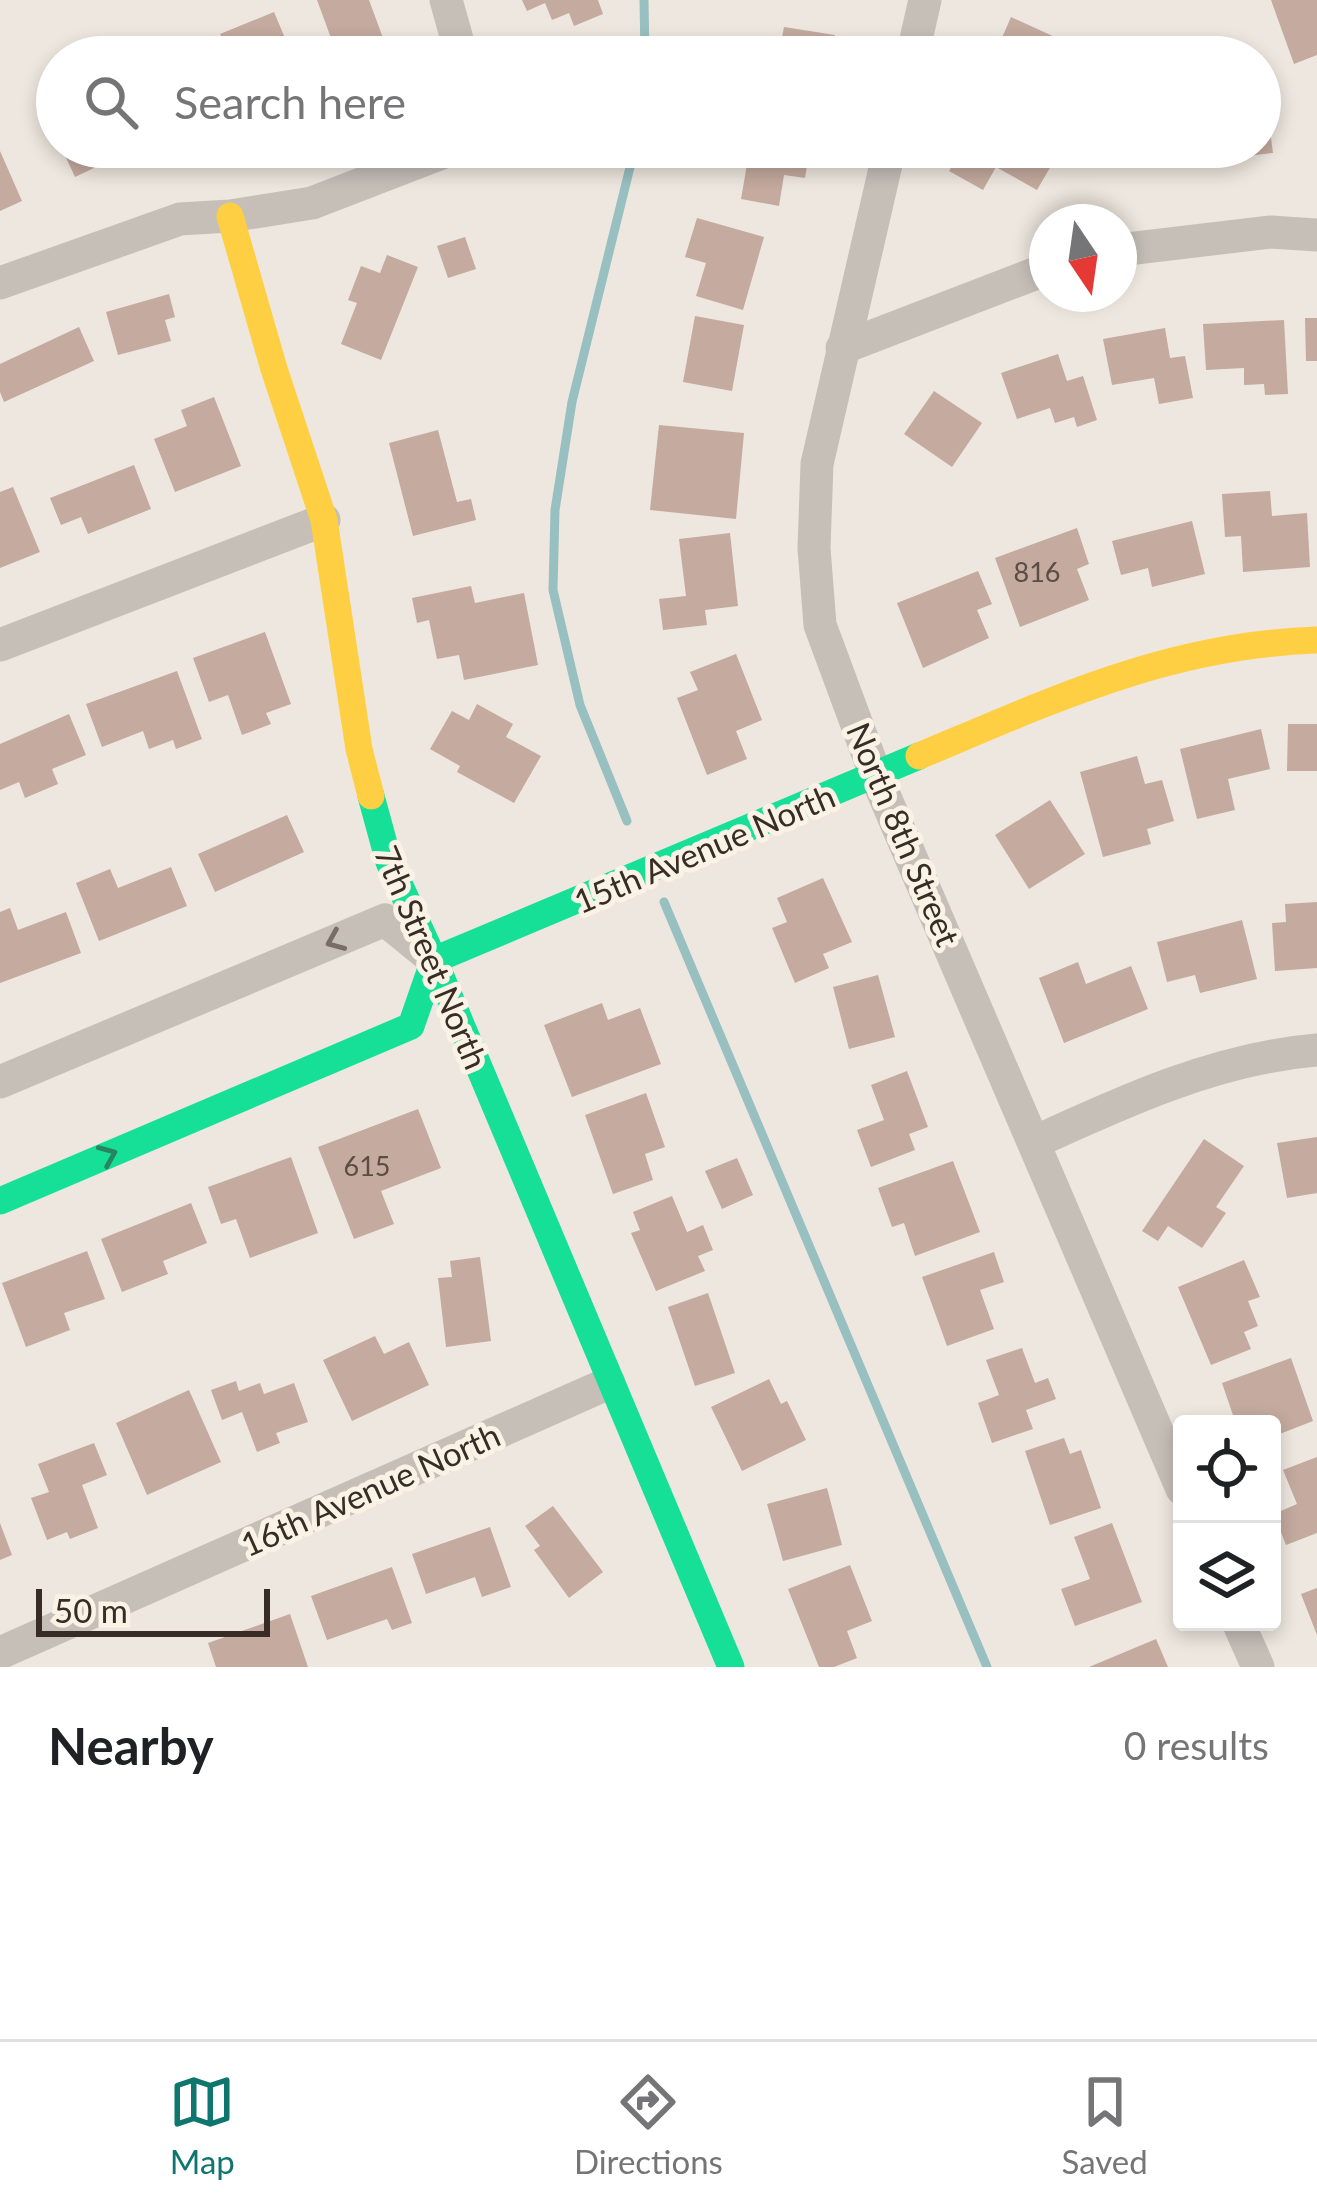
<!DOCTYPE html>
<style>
:root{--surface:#fff;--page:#f6f6f6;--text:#202124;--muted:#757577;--line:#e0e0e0;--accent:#0f766e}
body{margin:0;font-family:Lato,sans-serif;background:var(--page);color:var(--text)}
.controls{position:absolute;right:36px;bottom:36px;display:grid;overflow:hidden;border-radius:12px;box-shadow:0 6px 18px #0003}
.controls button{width:108px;height:108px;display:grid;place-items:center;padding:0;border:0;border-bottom:3px solid var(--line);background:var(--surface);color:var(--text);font:60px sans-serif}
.compass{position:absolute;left:1029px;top:204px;width:108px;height:108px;border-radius:50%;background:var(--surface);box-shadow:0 6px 18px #0003;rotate:167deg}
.scale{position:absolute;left:36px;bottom:30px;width:234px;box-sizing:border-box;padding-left:12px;border:6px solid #382c26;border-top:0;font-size:33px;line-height:42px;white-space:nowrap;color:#382c26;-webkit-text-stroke:9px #fbf2e6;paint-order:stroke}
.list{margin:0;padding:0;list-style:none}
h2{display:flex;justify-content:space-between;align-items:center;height:156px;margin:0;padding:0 48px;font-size:51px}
h2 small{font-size:39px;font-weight:400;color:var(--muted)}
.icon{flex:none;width:66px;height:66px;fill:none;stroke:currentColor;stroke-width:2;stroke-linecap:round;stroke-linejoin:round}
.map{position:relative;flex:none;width:1317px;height:1667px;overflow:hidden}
.search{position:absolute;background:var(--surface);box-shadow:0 6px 18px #0003;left:36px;right:36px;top:36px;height:132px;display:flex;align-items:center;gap:30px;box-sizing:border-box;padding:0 42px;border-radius:66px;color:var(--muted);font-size:45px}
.sheet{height:372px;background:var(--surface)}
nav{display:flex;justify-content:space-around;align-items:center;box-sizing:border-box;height:168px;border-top:3px solid var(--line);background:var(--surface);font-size:33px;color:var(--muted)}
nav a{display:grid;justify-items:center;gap:6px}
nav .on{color:var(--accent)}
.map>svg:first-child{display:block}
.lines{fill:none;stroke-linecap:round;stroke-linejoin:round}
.stream{stroke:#99c0c1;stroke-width:9}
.building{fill:#c4aa9f}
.street{stroke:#c6bfb8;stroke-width:33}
.fast{stroke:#16e098;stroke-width:27}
.slow{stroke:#ffcf43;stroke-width:27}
.oneway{stroke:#786e68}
.oneway2{stroke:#27865f}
.labels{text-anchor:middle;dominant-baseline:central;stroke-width:10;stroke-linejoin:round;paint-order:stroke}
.number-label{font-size:27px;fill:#5b4c44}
.street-label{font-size:33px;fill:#382c26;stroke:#fbf2e6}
</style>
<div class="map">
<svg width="1317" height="1667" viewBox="0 0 1317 1667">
<rect width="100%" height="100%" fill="#eee7df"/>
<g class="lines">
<path class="stream" d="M644,0l1,57
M627,821l-47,-116 -27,-115 2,-80 17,-108 63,-255
M664,902l323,765"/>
</g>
<path class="building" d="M317,0h52l21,57h-52z
M522,0h76l5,14 -29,12 -5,-13 -17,7 -7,-17 -18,8z
M1271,0h46v55l-23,9z
M274,12l19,45h-63l-10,-23z
M1011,17l57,26 -6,14 -68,-1z
M784,27l51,8 -4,22h-53z
M1267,107l6,46 -66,8 -2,-14h55v-39z
M61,147h49l5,11 -40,19z
M750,147h60l-5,31 -21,-3 -5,31 -38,-7z
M963,147h99l-25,43 -41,-23 -13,23 -34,-19z
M1096,147h70v14l-70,-2z
M0,151l22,50 -22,10z
M697,218l67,19 -21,73 -47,-14 10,-33 -21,-6z
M465,237l11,32 -28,9 -11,-32z
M387,255l31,12 -37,93 -40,-16 16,-41 -9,-3 13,-34 19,7z
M169,294l6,23 -10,3 6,21 -53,14 -12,-43z
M695,316l49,9 -12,66 -49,-9z
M1305,318h12v43h-11z
M1284,320l4,74 -23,1 -1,-11 -20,1v-17l-38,2 -3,-46z
M79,327l15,34 -90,41 -4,-10v-28z
M1165,328l5,30 15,-2 8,42 -34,6 -5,-26 -42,7 -9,-46z
M1058,354l9,27 16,-5 14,44 -20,7 -3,-10 -19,6 -5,-15 -33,11 -16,-46z
M934,391l48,32 -30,44 -48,-33z
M214,397l27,69 -66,26 -21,-53 33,-13 -6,-16z
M659,425l85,8 -8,86 -86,-9z
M438,430l19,72 14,-3 5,21 -63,16 -24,-93z
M134,465l17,44 -63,25 -7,-17 -20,8 -11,-27z
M13,487l27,65 -40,16v-76z
M1270,491l2,25 35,-3 3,54 -67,5 -2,-36 -16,1 -3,-43z
M1192,521l13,53 -53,13 -4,-19 -27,7 -9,-34z
M1077,528l12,36 -12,5 12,31 -69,27 -25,-69z
M730,533l8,73 -33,4 2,15 -44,5 -4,-31 27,-3 -7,-57z
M978,571l14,33 -15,6 12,28 -66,30 -26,-65z
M471,586l4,17 49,-10 14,72 -74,15 -5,-25 -22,4 -8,-39 -12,3 -5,-25z
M265,632l26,72 -25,9 5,11 -29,11 -14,-40 -19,7 -16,-44z
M736,654l26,66 -26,11 11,28 -40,16 -30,-77 21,-8 -8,-18z
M177,671l25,68 -26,10 -3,-9 -24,9 -6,-18 -41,16 -16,-43z
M477,704l36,20 -7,13 35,19 -27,47 -57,-31 3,-6 -30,-17 22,-38 17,9z
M69,714l17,41 -34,14 6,15 -33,14 -6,-16 -19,8v-46z
M1288,724h29v47h-30z
M1261,729l9,40 -42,10 7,31 -38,9 -17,-70z
M1137,756l8,28 17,-4 12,41 -27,8 4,15 -48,13 -23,-85z
M1050,800l35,54 -56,35 -34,-54z
M287,815l17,37 -89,40 -17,-38z
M171,867l16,39 -88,35 -23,-58 34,-14 8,19z
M823,878l29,64 -29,12 6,14 -34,15 -23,-55 15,-6 -10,-24z
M1317,902v66l-42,3 -3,-48 14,-1 -1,-18z
M10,908l8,22 48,-18 15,41 -81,30v-71z
M1242,920l15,59 -57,14 -5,-18 -28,7 -10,-40z
M1078,962l8,22 45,-18 17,43 -84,34 -25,-65z
M878,975l17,62 -46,12 -16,-62z
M602,1003l6,17 32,-12 21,56 -89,33 -28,-72z
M907,1071l21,56 -19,7 6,16 -44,17 -14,-37 27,-10 -13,-35z
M646,1093l19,54 -20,7 8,26 -40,14 -28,-79z
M418,1109l23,59 -60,23 13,33 -40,15 -36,-92z
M1317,1137v56l-30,5 -10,-55z
M1204,1139l40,27 -28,41 10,6 -24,35 -34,-22 -10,15 -16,-10z
M291,1157l27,76 -68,25 -14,-39 -15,5 -13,-37z
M737,1158l16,37 -31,14 -17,-38z
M953,1161l27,71 -65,24 -11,-33 -12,4 -14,-39z
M672,1196l15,36 16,-7 10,25 -15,6 7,15 -49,20 -25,-58 9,-3 -7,-18z
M191,1203l16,40 -44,18 5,13 -46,18 -21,-53z
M87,1251l18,48 -41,14 6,17 -44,17 -24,-64z
M994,1252l10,30 -24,8 14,39 -47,17 -25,-69z
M480,1257l11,84 -45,6 -8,-69 14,-1 -2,-16z
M1244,1260l16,37 -12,4 10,25 -14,6 7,17 -40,16 -33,-78z
M708,1293l27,80 -40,13 -27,-79z
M375,1336l9,18 25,-12 20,43 -77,36 -29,-61z
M1022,1348l13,35 13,-5 8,21 -30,11 7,19 -41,14 -14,-40 21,-8 -13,-35z
M1291,1358l22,63 -41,16v-13h-36l-14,-41z
M769,1379l12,25 6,-3 19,39 -64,31 -31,-64z
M236,1381l3,10 21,-8 4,11 30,-11 14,39 -32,11 4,10 -23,9 -15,-40 -20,8 -11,-30z
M189,1390l32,72 -74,33 -31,-72z
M1064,1438l6,16 11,-4 20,58 -51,17 -25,-74z
M94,1443l13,32 -25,10 16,43 -28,11 -3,-7 -20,8 -16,-42 18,-6 -11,-28z
M1317,1457v76l-31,12 -12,-31 23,-10 -14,-34z
M827,1488l15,57 -59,16 -16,-57z
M553,1506l50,66 -34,26 -35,-48 6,-4 -15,-20z
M0,1523l12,32 -12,5z
M1112,1523l30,79 -67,24 -14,-37 29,-10 -16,-42z
M490,1527l21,60 -29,10 -7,-20 -49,17 -14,-40z
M850,1565l22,56 -25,10 10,27 -23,9h-15l-31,-78z
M392,1567l20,56 -20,7 -5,-11 -60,21 -16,-44z
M1317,1588v47l-16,-41z
M290,1614l18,53h-92l-8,-24z
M1156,1639l12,28h-79z"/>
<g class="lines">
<path class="street" d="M446,0l16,57
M912,57l13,-57
M890,147l-73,317 -3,84 6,77 56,151 306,713
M1119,250l152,-18 46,3
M0,283l180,-64 50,-3 82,-13 145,-56
M842,348l205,-79
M0,645l324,-125
M0,1082l385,-162 43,35
M1035,1142c89,-41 183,-84 282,-92
M1238,1622l20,45
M0,1653l609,-270"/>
<path class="fast" d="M371,796l18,66 45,98 297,707
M0,1201l411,-175 23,-66 485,-204"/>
<path class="slow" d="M230,216l44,153 50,151 35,229 12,47
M919,756c134,-56 249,-111 398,-116"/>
</g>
<defs><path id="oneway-chevron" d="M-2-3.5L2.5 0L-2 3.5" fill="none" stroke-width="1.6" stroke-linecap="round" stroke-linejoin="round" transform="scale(3)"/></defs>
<use class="oneway" href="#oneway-chevron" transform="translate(335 941) rotate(157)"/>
<use class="oneway2" href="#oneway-chevron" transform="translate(108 1155) rotate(-23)"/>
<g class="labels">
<g class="number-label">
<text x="1037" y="571">816</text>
<text x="367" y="1165">615</text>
</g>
<g class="street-label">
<text transform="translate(904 834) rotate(67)">North 8th Street</text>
<text transform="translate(704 848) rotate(-23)">15th Avenue North</text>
<text transform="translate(432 957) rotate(67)">7th Street North</text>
<text transform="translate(370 1489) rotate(-24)">16th Avenue North</text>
</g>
</g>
</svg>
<div class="controls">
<button><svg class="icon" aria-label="locate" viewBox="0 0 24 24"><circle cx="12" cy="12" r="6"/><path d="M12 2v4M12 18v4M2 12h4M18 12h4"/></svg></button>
<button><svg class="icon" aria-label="layers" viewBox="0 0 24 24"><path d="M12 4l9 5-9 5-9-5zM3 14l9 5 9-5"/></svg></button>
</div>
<svg class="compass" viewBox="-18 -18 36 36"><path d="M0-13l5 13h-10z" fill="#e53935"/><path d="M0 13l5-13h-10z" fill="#757577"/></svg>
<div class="scale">50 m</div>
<div class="search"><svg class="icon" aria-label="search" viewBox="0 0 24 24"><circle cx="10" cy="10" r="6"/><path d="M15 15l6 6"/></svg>Search here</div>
</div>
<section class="sheet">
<h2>Nearby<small>0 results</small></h2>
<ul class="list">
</ul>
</section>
<nav>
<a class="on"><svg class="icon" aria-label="map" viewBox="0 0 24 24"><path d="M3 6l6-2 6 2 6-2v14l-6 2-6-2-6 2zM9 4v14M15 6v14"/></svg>Map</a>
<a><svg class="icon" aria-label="directions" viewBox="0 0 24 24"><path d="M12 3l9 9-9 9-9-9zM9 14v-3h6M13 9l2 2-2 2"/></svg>Directions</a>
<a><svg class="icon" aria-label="saved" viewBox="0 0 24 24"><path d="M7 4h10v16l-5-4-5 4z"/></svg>Saved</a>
</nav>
